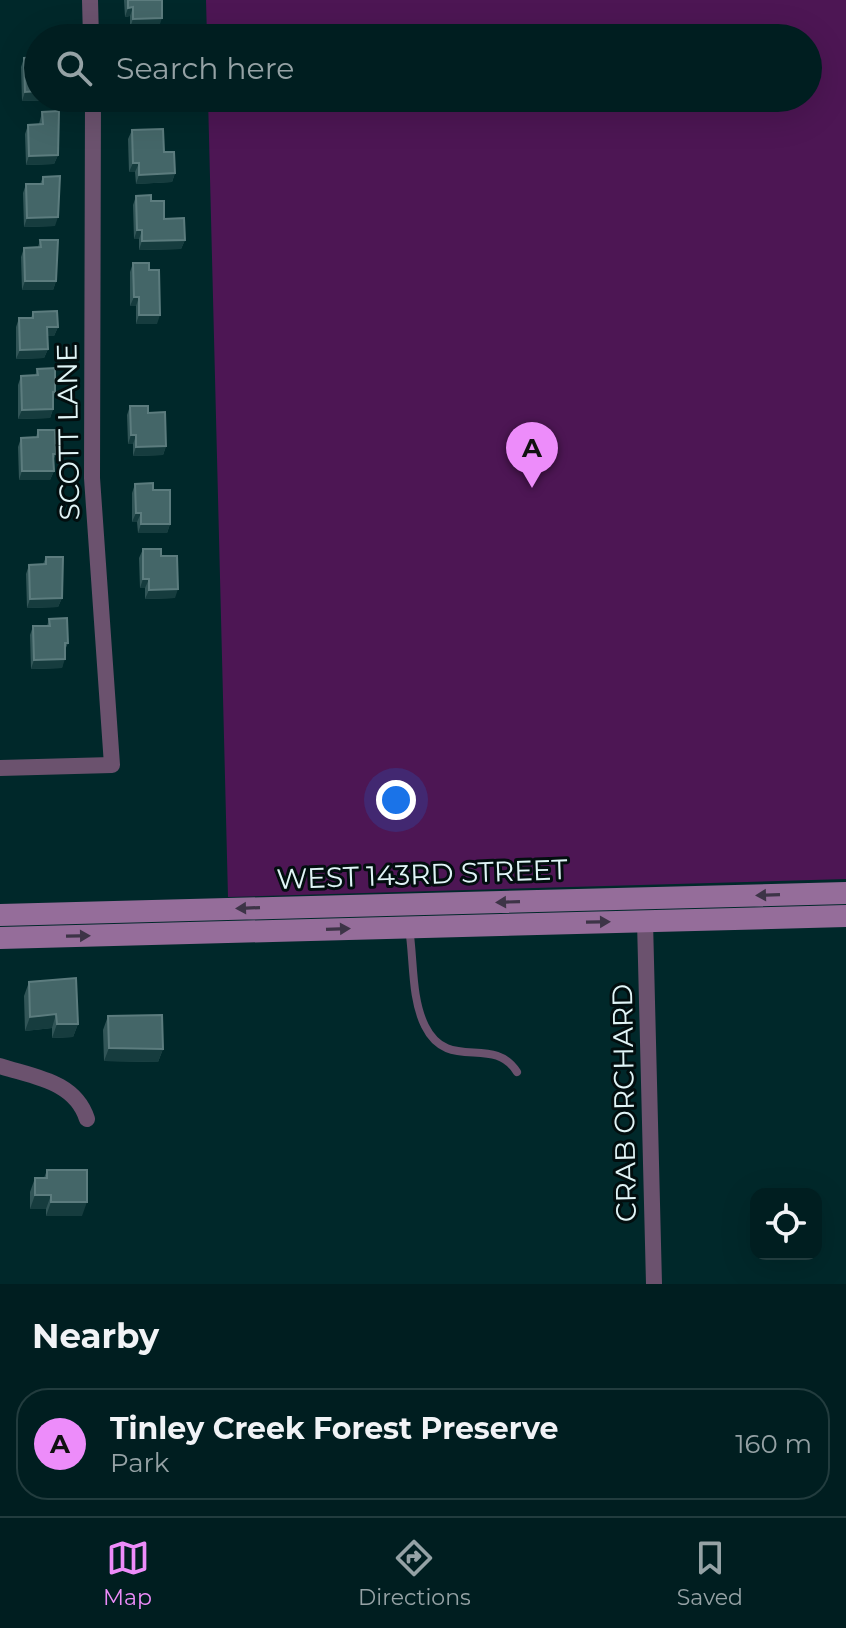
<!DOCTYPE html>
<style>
:root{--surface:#001e20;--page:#0a2729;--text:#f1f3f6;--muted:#95a2a5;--line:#223c3e;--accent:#ed8cfa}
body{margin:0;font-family:Montserrat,sans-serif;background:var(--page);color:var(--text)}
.controls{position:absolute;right:24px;bottom:24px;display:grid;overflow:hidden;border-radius:16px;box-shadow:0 8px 32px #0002}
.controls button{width:72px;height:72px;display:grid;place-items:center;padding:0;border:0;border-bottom:2px solid var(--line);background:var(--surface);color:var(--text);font:40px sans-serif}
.you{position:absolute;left:396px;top:800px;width:28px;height:28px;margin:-20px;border:6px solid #fff;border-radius:50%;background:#1a73e8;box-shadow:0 0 0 12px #1a73e833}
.badge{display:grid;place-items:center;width:52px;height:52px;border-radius:50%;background:var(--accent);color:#111;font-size:26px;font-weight:700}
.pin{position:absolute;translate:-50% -66px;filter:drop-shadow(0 2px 4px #0008)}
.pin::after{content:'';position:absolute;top:42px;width:28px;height:24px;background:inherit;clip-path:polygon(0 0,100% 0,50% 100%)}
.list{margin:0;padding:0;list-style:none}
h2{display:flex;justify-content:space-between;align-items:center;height:104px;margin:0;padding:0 32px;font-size:34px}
h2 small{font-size:26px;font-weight:400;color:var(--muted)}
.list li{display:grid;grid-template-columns:52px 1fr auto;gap:24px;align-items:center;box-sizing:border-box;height:112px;margin:0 16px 16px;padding:0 16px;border:2px solid var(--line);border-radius:32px}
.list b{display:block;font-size:30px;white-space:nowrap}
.list p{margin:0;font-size:26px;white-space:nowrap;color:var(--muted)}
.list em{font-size:26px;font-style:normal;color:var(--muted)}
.icon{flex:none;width:44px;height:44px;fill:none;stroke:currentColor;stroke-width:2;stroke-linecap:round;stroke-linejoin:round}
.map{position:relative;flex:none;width:846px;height:1284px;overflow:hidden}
.search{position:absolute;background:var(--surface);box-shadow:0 8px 32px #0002;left:24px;right:24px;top:24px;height:88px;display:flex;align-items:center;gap:20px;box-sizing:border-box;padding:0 28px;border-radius:44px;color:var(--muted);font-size:30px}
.sheet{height:232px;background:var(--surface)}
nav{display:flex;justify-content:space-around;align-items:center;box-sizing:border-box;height:112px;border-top:2px solid var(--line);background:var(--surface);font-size:22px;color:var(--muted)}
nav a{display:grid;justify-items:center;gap:4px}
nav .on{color:var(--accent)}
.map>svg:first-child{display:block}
.green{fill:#4d1654}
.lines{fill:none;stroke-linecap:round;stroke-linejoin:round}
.lane{stroke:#6b526e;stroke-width:8}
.street{stroke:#6b526e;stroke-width:16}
.secondary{stroke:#956d9a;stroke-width:22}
.wall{fill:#315557}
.shaded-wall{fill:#163c3e}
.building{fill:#446668;stroke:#5c7c7e;stroke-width:2}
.oneway{fill:#3d3447}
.labels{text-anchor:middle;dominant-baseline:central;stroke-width:6;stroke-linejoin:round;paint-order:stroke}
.street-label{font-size:28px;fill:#e0f4f6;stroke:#020e0f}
</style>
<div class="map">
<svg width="846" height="1284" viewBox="0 0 846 1284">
<rect width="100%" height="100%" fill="#00282a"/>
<path class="green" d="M206,0h640v879l-618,18 -20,-799h600v-60h-601z"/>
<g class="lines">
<path class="lane" d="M409,928c5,31 2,70 16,98 23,47 68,8 92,46"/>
<path class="street" d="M90,0l1,38
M0,768l112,-3 -20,-287 1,-380
M645,921l9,363
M0,1066c34,11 75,15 87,53"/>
<path class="secondary" d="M0,915l846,-22
M0,938l846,-22"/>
</g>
<path class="wall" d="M124,0h38l-3,27 -29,1v-12l-5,1z
M24,58l29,42 -31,1 -1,-34z
M42,112l16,43 -4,9 -28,1 -1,-31 3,-9 11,-1z
M132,130l32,22 11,21 -3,9 -36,2 -1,-12h-6l-1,-33z
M43,177l12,49 -31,1 -1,-34 3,-9h14z
M136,196l28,23 21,21 -4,9 -42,1v-11h-5l-1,-34z
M40,240l16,41 -3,9h-31l-1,-33 3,-9 14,-1z
M133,263l24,61h-21v-18h-6v-34z
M33,312l25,15 -4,9h-7l1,13 -4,9 -28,1v-32l3,-9h12z
M37,369l18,23 -2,8v9l-3,9 -32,1v-34l3,-9h14z
M130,406l18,7 18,33 -3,9 -30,1v-12h-5l-1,-29z
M38,430l18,24 -3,7 1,10 -4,9h-31l-1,-33 3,-9 15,-1z
M135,484l18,6 17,34 -3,9h-29l-1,-11h-5v-29z
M143,549l18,7 14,42 -30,1v-11h-5l-1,-30z
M46,557l16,41 -4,9 -31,1 -1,-34 3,-9 14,-1z
M49,619l19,24 -3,7 -3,18 -31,1 -1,-34 3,-9h14z
M29,982l49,42 -5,13 -21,1v-10l-27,3 -1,-35z
M108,1016l55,33 -5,13 -54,-1 -1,-31z
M47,1170l35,46h-36v-7h-16v-17l5,-14h9z"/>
<path class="shaded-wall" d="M133,7l-3,9 -5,1 3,-9z
M162,18l-3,9 -29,1 3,-9z
M38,91v7h16l-1,2 -31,1 3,-9z
M165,98l-3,9 -29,1 3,-9z
M58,155l-4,9 -28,1 3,-9z
M133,163h6l-4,9h-6z
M175,173l-3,9 -36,2 3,-9z
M58,217l-3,9 -31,1 3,-9z
M137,230h5l-3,9h-5z
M185,240l-4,9 -42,1 3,-9z
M25,281h31l-3,9h-31z
M134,297h5l-3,9h-6z
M139,315h21l-3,9h-21z
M47,327h11l-4,9h-10z
M48,349l-4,9 -28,1 4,-9z
M53,409l-3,9 -32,1 4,-9z
M131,435h5l-3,9h-5z
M166,446l-3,9 -30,1 3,-9z
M22,471h32l-4,9h-31z
M136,513h5l-4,9h-5z
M141,524h29l-3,9h-29z
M143,579h6l-4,9h-5z
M178,589l-3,9 -30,1 4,-9z
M62,598l-4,9 -31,1 3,-9z
M65,659l-3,9 -31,1 3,-9z
M56,1014l-4,14 -27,3 5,-14z
M57,1024h21l-5,13 -21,1z
M109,1048l54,1 -5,13 -54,-1z
M35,1195h16l-5,14h-16z
M51,1202h36l-5,14h-36z"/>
<path class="building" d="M128,0h34v18l-29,1v-12l-5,1z
M38,57v34l-13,1 -1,-34z
M136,98h29l-29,1z
M59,111l-1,44 -29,1 -1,-31 15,-1 -1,-12z
M163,129l1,23h10l1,21 -36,2v-12h-6l-1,-33z
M60,176l-2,41 -31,1 -1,-34h17v-7z
M151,195v6h13v18l20,-1 1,22 -43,1v-11h-5l-1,-34z
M40,240h18l-2,41h-31l-1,-33 17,-1z
M133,263h16v7h10l1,45h-21v-18h-5z
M57,311l1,16h-11l1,22 -28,1 -1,-32h14v-6z
M55,368v24h-2v17l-31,1 -1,-34 17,-1 -1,-6z
M130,406h18v7l17,-1 1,34 -30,1v-12h-5z
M38,430h17l1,24h-3l1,17h-32l-1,-33 17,-1z
M153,483v7h17v34h-29v-11h-5l-1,-29z
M143,549h18v7h16l1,33 -29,1v-11h-6z
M46,557h17l-1,41 -32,1 -1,-34 17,-1z
M67,618l1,25h-3v16l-31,1 -1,-34h17l-1,-7z
M76,978l2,46h-21l-1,-10 -26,3 -1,-35z
M162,1015l1,34 -54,-1 -1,-32z
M47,1170h40v32h-36v-7h-16v-17h12z"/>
<defs><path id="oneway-solid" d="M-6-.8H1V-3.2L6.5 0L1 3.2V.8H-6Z" transform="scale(2)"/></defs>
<g class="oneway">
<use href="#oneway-solid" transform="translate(768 895) rotate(178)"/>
<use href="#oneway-solid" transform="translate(508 902) rotate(178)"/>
<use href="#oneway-solid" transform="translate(248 908) rotate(178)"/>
<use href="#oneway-solid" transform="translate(598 922) rotate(-1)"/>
<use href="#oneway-solid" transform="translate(338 929) rotate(-2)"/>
<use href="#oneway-solid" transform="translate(78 936) rotate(-1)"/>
</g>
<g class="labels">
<g class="street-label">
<text transform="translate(68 432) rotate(-91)">SCOTT LANE</text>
<text transform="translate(422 874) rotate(-2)">WEST 143RD STREET</text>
<text transform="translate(624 1103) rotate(-91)">CRAB ORCHARD</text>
</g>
</g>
</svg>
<div class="controls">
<button><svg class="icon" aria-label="locate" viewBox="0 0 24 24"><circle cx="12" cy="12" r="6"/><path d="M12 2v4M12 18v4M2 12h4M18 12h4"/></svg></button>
</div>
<div class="you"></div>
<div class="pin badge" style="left:532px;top:488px">A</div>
<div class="search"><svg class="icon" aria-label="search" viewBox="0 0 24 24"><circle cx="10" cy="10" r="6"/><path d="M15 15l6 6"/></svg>Search here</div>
</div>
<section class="sheet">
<h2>Nearby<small></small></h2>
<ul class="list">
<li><span class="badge">A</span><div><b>Tinley Creek Forest Preserve</b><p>Park</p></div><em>160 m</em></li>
</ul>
</section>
<nav>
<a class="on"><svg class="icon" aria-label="map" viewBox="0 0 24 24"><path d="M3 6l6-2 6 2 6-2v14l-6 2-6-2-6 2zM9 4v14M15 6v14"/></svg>Map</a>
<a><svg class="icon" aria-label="directions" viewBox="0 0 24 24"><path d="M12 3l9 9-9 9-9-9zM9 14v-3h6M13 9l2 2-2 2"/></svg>Directions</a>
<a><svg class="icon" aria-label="saved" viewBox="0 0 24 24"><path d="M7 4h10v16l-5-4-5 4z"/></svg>Saved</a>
</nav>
